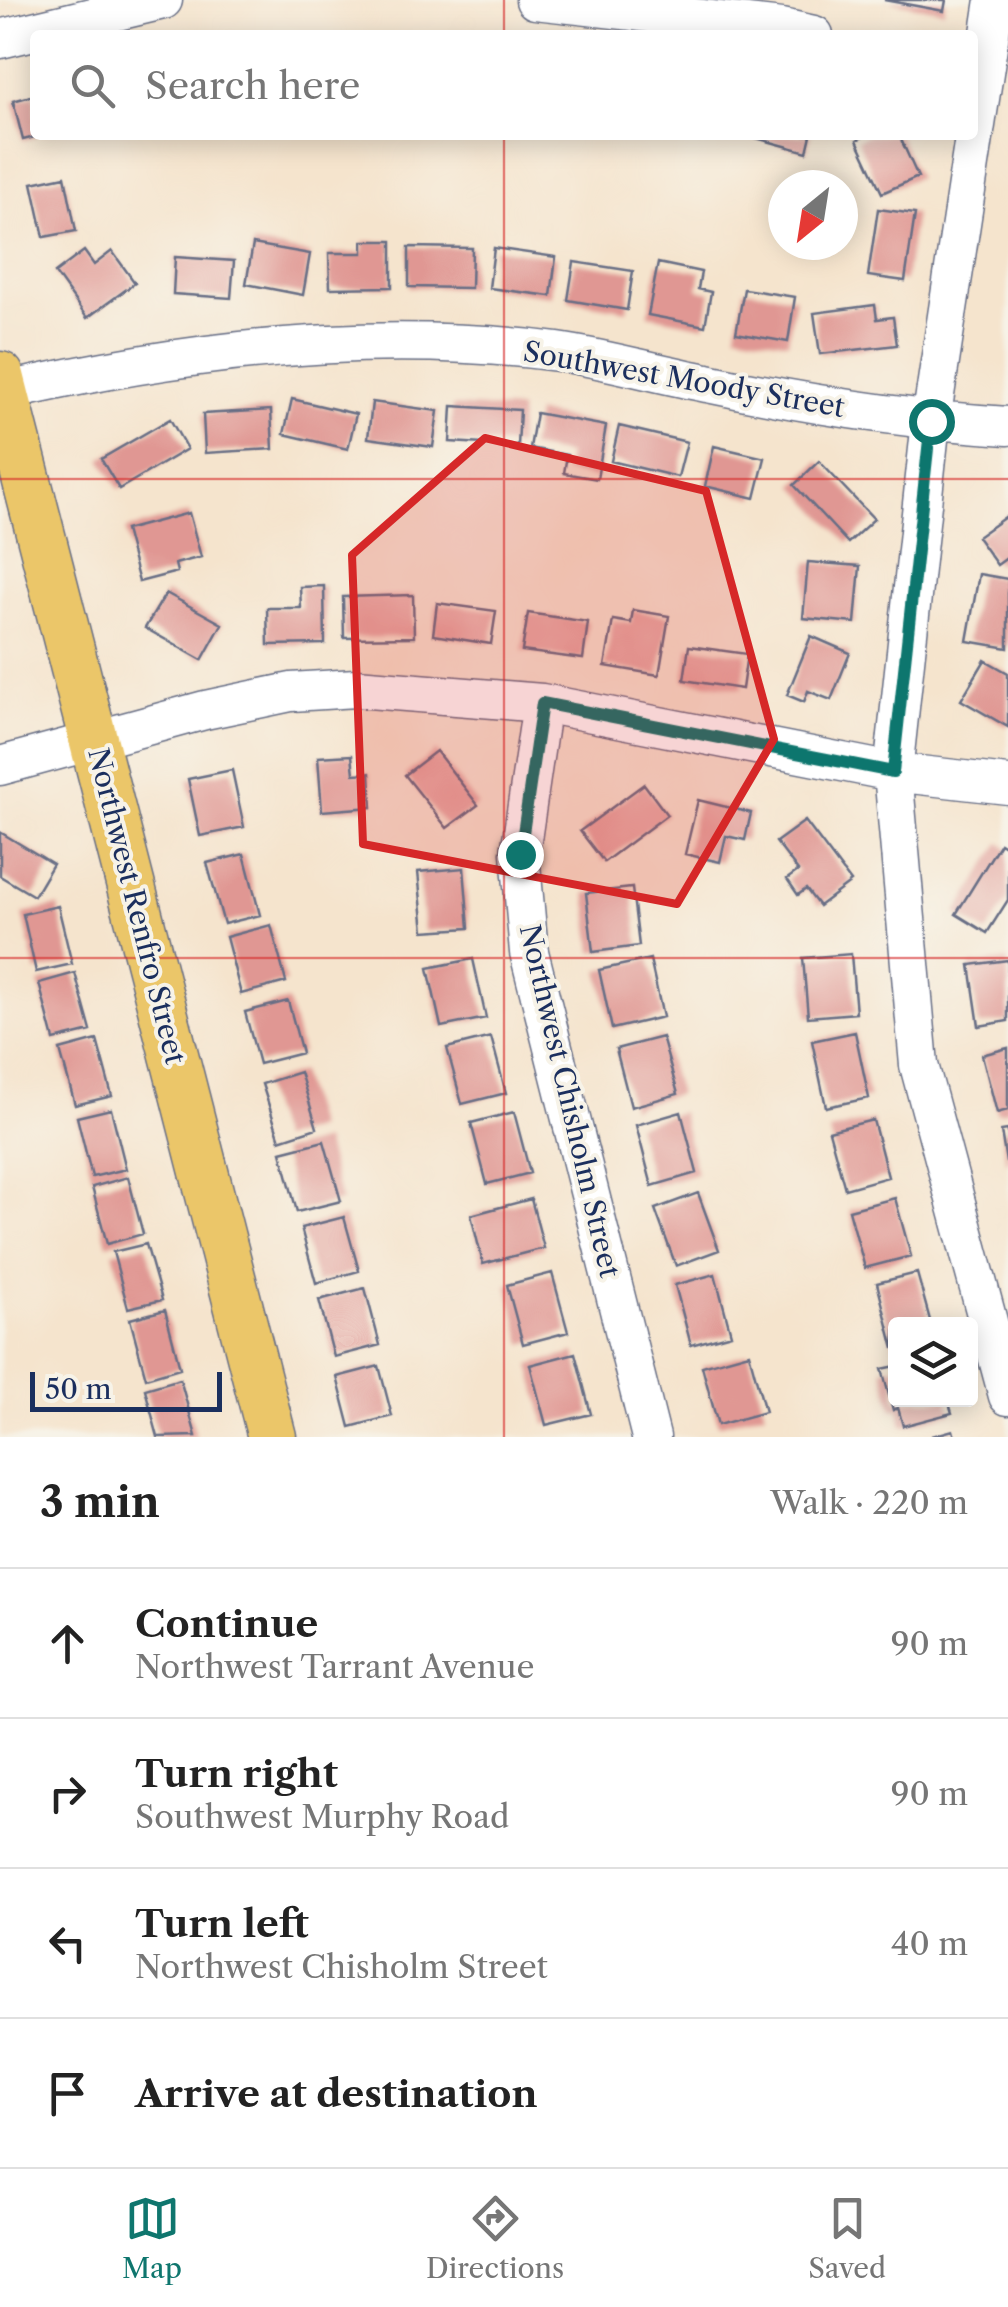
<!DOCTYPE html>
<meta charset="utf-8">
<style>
:root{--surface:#fff;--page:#f6f6f6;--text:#222;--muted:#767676;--line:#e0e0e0;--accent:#0f766e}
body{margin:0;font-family:"Libre Caslon Text",serif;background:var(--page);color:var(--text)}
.controls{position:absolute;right:30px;bottom:30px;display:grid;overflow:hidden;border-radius:10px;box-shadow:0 5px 25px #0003}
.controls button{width:90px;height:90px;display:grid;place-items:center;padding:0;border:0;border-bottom:2px solid var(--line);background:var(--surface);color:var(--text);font:50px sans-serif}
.compass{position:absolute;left:768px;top:170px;width:90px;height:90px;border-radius:50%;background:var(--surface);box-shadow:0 5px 25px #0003;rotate:210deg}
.scale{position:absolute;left:30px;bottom:25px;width:192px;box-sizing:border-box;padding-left:10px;border:5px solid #1b2f5e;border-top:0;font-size:28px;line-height:35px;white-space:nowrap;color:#1b2f5e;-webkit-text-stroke:8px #f7f3e8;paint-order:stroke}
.stop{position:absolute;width:30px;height:30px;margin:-22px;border:8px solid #0f766e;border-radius:50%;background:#fff}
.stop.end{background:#0f766e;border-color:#fff;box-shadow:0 2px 10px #0008}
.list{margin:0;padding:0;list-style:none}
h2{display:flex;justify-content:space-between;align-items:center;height:130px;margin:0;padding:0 40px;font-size:42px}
h2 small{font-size:32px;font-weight:400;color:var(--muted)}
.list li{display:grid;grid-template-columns:65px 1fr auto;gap:30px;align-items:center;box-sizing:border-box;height:150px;padding:0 40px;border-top:2px solid var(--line)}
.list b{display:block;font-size:38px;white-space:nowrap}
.list p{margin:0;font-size:32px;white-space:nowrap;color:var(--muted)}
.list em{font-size:32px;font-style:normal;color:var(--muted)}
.icon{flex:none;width:55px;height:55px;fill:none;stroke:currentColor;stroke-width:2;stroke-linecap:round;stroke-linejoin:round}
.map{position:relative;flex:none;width:1008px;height:1437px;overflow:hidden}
.search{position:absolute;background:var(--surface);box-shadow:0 5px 25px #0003;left:30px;right:30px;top:30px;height:110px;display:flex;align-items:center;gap:25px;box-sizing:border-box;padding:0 35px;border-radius:10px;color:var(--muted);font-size:38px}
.sheet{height:730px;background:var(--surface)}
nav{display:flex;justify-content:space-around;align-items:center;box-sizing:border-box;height:140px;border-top:2px solid var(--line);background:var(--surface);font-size:28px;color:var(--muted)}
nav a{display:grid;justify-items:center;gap:5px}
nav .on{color:var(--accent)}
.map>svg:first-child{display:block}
.building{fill:#e09793}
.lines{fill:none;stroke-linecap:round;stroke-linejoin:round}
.minor-casing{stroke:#676e85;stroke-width:41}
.major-casing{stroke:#676e85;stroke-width:51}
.minor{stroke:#fff;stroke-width:38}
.major{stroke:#ebc669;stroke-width:48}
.route{stroke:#0f766e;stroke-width:12}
.marked{fill:#d62828;fill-opacity:0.2;stroke:#d62828;stroke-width:8;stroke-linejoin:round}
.grid{fill:none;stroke:#d62828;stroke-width:2.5;stroke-opacity:0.55}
.labels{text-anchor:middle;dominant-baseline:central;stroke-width:8;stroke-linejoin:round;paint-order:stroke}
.street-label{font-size:28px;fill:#1b2f5e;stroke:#f7f3e8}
</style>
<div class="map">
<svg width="1008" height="1437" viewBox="0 0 1008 1437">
<rect width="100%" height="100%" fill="#f7f3e8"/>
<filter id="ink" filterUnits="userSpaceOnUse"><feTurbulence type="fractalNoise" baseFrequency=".01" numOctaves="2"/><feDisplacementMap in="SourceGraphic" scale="20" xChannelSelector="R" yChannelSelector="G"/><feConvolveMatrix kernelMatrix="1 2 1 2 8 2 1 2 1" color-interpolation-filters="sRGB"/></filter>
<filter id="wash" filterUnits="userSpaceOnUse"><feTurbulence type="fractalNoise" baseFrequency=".0048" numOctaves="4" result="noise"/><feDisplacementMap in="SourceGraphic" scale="40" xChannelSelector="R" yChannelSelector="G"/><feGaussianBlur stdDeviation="2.25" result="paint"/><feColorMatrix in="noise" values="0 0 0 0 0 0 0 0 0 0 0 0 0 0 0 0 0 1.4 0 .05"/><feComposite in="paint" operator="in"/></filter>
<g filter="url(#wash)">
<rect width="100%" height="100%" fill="#f5e4cd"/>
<g id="blocks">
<path class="building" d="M884,0h62l-2,11z
M35,95v42l-12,3 -10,-39z
M745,135h66l-4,17z
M867,135h32l19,42 -36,16 -25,-53z
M65,176l11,55 -32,6 -12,-54z
M878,209l37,5 -10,67 -37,-5z
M363,241h29v46l-62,1 -1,-35h34z
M253,244l57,10 -7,41 -57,-11z
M409,247l63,1 -1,40 -62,-1z
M494,248l62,9 -5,39 -62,-8z
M84,251l10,14 18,-14 23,32 -48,35 -32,-45z
M175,257l59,4 -3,37 -58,-4z
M574,262l59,9 -6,39 -59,-10z
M658,263l43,9 -3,17 13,3 -6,34 -57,-11z
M744,289l51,8 -7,45 -52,-9z
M875,305l2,14 16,-2 4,28 -77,9 -6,-41z
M292,399l64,15 -8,35 -64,-15z
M372,402l66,9 -5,36 -65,-9z
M452,406l68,4 -2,36 -68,-4z
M271,410l2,39 -68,4 -2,-39z
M536,413l70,13 -9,53 -33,-6 3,-18 -37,-7z
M170,419l17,30 -68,40 -18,-30z
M619,426l68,16 -9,35 -67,-16z
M714,446l51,12 -10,40 -50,-12z
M819,461l55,58 -26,24 -54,-58z
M189,513l12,44 -26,7 2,8 -38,10 -14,-52z
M1008,515v42l-11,8 -20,-28z
M808,562l52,4 -5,57 -52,-5z
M979,574l29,5v69l-41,-7z
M324,586l1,58 -57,1 -1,-37h34l-1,-21z
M166,593l56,31 -20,36 -57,-32z
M413,595l1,42 -70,1 -1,-41z
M437,603l59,8 -5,33 -58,-9z
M633,610l36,6 -10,59 -54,-9 8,-46 18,3z
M528,613l60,9 -5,37 -61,-8z
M811,636l39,17 -19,47 -23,-9 -4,11 -17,-7z
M689,646l58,8 -5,35 -58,-9z
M985,660l23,13v54l-47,-27z
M436,751l42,54 -31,23 -42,-53z
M352,755l2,19 16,-1 2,34 -50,4 -4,-54z
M232,770l12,57 -44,9 -12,-57z
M644,784l23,31 -63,47 -24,-31z
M698,800l53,13 -6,27 -19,-4 -6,26 -35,-8z
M805,821l46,61 -32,24 -13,-17 -8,6 -11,-16 11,-8 -22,-29z
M0,832l53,32 -19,32 -34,-20z
M1000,843l8,5v52l-21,33 -31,-19z
M244,854l16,61 -36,9 -17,-61z
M464,868l5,60 -45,3 -6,-59z
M632,888l7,58 -46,6 -7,-59z
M58,906l14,58 -36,8 -13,-58z
M271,925l15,57 -45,12 -15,-57z
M851,954l5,59 -48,4 -5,-59z
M473,959l13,59 -45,9 -13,-59z
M650,959l13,58 -51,12 -13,-59z
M1008,960v61l-29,5 -9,-61z
M75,973l16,58 -37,9 -15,-57z
M288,1001l14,52 -43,11 -14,-52z
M855,1032l14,66 -43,9 -14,-66z
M491,1037l15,56 -44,11 -15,-56z
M662,1037l16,57 -47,13 -15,-58z
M97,1040l15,56 -37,9 -15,-55z
M1008,1048v62l-11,3 -15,-58z
M300,1072l17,56 -37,12 -18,-56z
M111,1109l15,60 -34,8 -15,-60z
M514,1112l16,61 -43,11 -16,-61z
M681,1112l16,61 -45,13 -16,-61z
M873,1120l15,57 -43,12 -16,-58z
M1008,1130v32h-2l-5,-31z
M324,1141l17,60 -44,11 -16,-60z
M128,1177l15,57 -36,10 -15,-57z
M698,1193l21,57 -43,16 -21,-57z
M895,1198l16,58 -46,12 -16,-58z
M531,1199l13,49 -61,16 -12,-49z
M344,1217l15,54 -43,12 -15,-55z
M146,1244l16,56 -34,8 -15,-56z
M552,1273l16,59 -45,12 -16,-59z
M917,1273l14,51h-35l-2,25 -17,-66z
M715,1274l16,60 -40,11 -16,-60z
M365,1288l15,57 -46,12 -15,-57z
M165,1310l15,58 -34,10 -16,-59z
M575,1353l16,61 -45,11 -16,-60z
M749,1353l16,59 -47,13 -16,-59z
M379,1366l13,50 -42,11 -13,-50z
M896,1366v34h52l4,13 -49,13 -5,-18 -5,2 -11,-41z
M180,1379l16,57 -38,1 -13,-48z
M953,1430l2,7h-23v-1z"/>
</g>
</g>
<g filter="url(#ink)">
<use href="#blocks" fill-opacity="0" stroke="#676e85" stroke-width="2.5"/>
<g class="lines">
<defs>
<path id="minor" d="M535,0l247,28 32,7
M995,0l-64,421 -38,351 26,293 89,331
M0,39l163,-39
M0,393c182,-43 372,-65 558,-41 50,7 100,22 149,31 99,21 200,37 301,43
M542,703l-22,150 9,99 122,485
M0,766l205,-56 86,-18 65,-4 186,15 351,69 115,13"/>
<path id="major" d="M0,376l272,1061"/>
</defs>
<use href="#minor" class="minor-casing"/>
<use href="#major" class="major-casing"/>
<use href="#minor" class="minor"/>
<use href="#major" class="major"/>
</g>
</g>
<g class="lines" filter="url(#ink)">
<path class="route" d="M520,854l22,-151 351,69 38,-351"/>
</g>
<path class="marked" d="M485,438l221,53 68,248 -97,165 -314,-60 -11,-289z"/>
<path class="grid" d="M504,0v35M504,135v1302M0,479h1008M0,958h1008"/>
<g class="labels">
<g class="street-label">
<text transform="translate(684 379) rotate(10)">Southwest Moody Street</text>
<text transform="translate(137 906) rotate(76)">Northwest Renfro Street</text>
<text transform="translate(570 1101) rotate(77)">Northwest Chisholm Street</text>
</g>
</g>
</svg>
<div class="controls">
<button><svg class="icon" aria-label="layers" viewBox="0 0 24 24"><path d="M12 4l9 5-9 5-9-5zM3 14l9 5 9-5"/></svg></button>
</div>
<svg class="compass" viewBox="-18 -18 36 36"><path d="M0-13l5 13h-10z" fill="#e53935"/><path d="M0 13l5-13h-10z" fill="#767676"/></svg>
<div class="scale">50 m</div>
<div class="stop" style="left:931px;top:421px"></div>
<div class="stop end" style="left:520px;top:854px"></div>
<div class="search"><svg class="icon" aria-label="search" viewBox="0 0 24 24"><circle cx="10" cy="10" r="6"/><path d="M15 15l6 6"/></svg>Search here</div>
</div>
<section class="sheet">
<h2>3 min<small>Walk · 220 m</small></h2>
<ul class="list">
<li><svg class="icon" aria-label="ahead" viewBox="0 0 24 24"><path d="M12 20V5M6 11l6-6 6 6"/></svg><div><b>Continue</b><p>Northwest Tarrant Avenue</p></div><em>90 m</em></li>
<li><svg class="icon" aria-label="right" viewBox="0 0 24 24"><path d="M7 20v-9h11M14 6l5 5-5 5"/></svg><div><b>Turn right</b><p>Southwest Murphy Road</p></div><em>90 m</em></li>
<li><svg class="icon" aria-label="left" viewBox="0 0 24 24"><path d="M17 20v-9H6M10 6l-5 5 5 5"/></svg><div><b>Turn left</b><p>Northwest Chisholm Street</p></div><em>40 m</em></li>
<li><svg class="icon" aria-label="arrive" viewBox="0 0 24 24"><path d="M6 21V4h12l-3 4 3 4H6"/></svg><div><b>Arrive at destination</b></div></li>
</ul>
</section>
<nav>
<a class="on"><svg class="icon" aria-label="map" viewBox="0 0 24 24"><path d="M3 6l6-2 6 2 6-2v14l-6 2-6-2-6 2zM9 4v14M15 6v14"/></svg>Map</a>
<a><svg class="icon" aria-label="directions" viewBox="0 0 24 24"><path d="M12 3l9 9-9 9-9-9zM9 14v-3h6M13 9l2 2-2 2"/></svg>Directions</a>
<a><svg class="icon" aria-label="saved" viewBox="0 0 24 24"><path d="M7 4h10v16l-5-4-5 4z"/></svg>Saved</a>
</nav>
